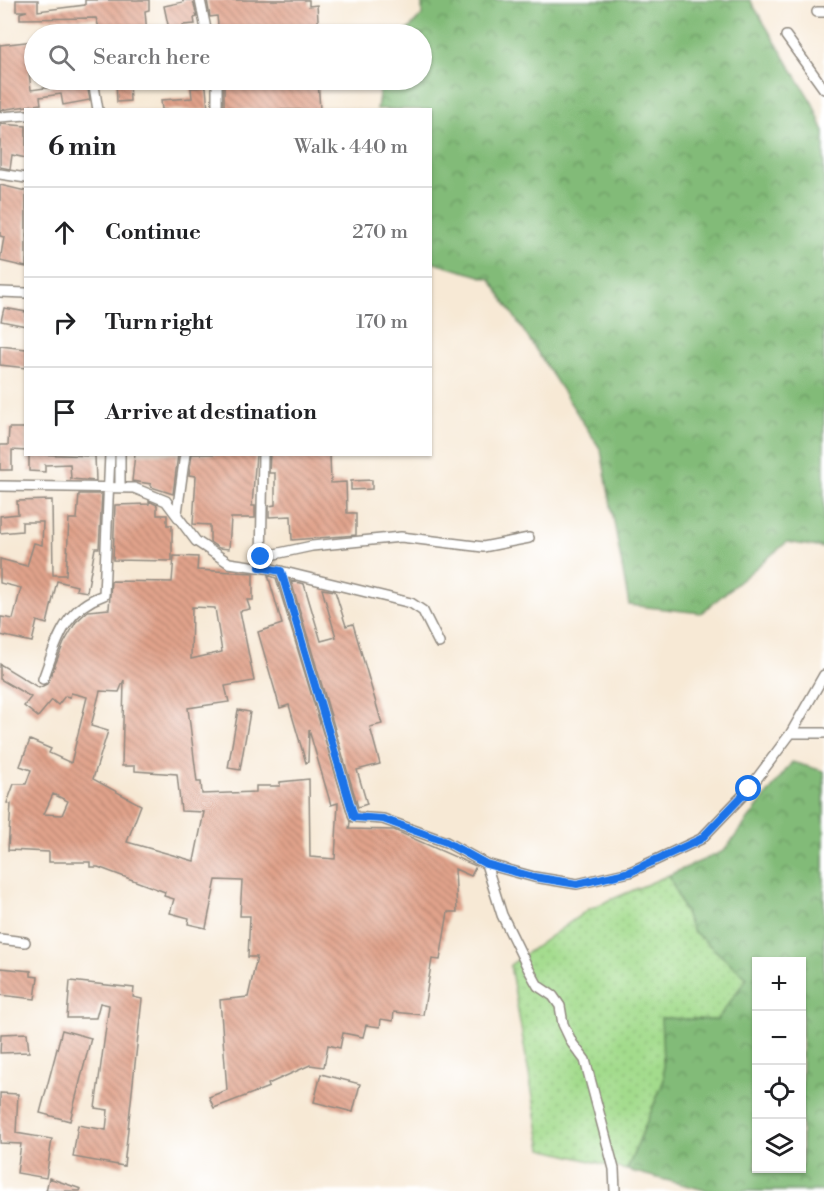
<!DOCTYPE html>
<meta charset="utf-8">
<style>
:root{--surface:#fff;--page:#f2f2f2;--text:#202124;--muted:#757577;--line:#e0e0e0}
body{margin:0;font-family:"Libre Bodoni",serif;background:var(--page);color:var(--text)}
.controls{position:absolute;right:18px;bottom:18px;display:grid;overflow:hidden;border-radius:0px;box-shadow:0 2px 4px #0004}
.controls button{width:54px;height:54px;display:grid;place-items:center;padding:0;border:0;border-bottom:2px solid var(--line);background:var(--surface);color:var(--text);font:30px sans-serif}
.stop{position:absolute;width:18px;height:18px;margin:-14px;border:4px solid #1a73e8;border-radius:50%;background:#fff}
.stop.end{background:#1a73e8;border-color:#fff;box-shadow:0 2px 6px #0008}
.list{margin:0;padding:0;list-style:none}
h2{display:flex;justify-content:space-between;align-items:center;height:78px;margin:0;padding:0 24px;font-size:26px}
h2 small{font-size:20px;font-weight:400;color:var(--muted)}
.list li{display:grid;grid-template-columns:39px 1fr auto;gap:18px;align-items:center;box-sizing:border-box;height:90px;padding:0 24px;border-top:2px solid var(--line)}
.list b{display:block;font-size:22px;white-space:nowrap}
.list em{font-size:20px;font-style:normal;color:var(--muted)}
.icon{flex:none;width:33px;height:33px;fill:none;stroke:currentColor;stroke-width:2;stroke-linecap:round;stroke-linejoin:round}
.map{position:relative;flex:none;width:824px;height:1191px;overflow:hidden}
.search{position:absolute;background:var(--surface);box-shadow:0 2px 4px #0004;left:24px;top:24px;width:408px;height:66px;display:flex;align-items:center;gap:15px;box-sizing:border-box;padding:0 21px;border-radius:33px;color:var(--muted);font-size:22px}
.panel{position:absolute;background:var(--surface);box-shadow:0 2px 4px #0004;left:24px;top:108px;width:408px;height:348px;border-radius:0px}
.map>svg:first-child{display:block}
.green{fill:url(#green-dots);stroke:#67835c;stroke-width:1.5}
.forest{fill:url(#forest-crowns);stroke:#567352;stroke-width:1.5;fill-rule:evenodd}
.building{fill:url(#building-back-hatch);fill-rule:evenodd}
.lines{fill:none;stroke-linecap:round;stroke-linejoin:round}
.street-casing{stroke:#918a80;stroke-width:12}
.street{stroke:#fff;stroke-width:9}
.route{stroke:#1a73e8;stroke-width:8}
</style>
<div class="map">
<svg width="824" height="1191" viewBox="0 0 824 1191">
<defs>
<pattern id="green-dots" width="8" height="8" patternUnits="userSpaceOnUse" patternTransform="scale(1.5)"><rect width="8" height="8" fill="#a3db8c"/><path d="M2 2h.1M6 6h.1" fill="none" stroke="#8cbc79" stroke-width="1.8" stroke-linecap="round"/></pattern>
<pattern id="forest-crowns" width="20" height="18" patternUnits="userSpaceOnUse" patternTransform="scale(1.5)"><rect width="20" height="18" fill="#82bb78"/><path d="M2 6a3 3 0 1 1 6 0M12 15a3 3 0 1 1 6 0" fill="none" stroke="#6b9863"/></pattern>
<pattern id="building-back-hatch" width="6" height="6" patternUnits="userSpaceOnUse" patternTransform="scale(1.5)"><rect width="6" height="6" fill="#e1a38b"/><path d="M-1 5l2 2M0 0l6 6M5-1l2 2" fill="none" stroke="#b78572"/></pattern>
</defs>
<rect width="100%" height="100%" fill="#fff"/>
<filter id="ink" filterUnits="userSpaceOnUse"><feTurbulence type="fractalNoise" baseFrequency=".0167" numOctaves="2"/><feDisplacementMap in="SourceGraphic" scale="12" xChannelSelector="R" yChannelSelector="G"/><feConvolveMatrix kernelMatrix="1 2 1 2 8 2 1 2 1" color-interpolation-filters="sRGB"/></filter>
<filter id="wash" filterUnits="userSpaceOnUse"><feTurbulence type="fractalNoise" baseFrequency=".008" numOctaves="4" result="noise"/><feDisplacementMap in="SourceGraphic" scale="24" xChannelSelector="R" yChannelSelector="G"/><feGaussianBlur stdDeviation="1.35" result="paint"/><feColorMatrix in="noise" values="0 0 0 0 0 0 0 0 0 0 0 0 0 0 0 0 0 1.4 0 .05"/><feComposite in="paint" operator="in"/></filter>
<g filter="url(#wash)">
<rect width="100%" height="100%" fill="#f7e9d5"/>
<path class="green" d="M669,875l23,55 55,48 -30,42 -55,-2 2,62 -37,90 -85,-21 -32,-184 79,-56z"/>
<path class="forest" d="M422,0h328l63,104 11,28v416l-37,-6 -86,71 -72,-8 -28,-155 -111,-171 -59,-17 -1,-152 -53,-1 4,-29h41v-46h-18l18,-19z
M792,762l32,9v420h-116l-81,-21 37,-90 -3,-62 56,2 30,-42 -55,-48 -23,-55 55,-24zM756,962h46v206h-46z"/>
<g id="blocks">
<path class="building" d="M16,0h22v11l47,-6v-5h64v10l-4,1 2,23h-46l-5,-16 -76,1v-6l7,-2h-11z
M183,0h10l4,17 -3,1 1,6 -12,1 1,9h-14l-6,-28 19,-4z
M207,0h102v6l8,-1 2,29h-100l-2,-18 -7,1z
M34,41v30l-5,1 2,18 21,-3 -1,-7h35l4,20 -27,5 -2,-11 -21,3 1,7 -41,6v-65z
M116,80h13l1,21 -13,1z
M224,80h94l2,30h-96z
M206,87l2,23h-46l-1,-10 31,-2 -1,-10z
M0,124l26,2v32l-14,-3 -2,14 -10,-2z
M0,185l26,6v76l-26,-6 4,-24 -4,-1z
M4,308l22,4v14l-25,-5z
M0,346l26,3v19l-26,-3z
M9,428h17v23l-14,-1v20h-12v-25h8z
M29,454l66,2 1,25 -25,-2 -1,-15 -25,1v7l-16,-1z
M135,454h43l-5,40 -22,-7v-3l-19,-3z
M192,454h64l-4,52h3v12h-24l-2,31 -10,-1 -9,-6v-17l-17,-1 3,-48 -7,-1z
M270,454l60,1 1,28 15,-1 1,31h9v22l-64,5 -1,-24 -22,1v-11l6,-1v-32h-6z
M372,480v9l-21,1v-9z
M79,494h23l-3,54h-4l-8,44 -11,-2 1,-4 -20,-5 -10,43 -10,-3 -5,21 -32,-7 1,-18 12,2 8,-31 -21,-5v-24l27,7 7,-23 8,2 1,-23h-21v9l-22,2v-17l18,-2 -1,-13 35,-1 1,75h13l3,-56h8z
M149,501l8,4v10h10v10h5v36l-59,-1 2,-55 34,-1z
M174,556l24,1 -1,13 56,3v27h-6l3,9 -10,2 14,70 -29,5 4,16 -41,6 9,74h4l1,12 54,-2v-6h24v-4l29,-3 1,78 25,2 3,-56 -7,2 -22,-75 -1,32 -2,1 -17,-58 -9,3 -22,-76 24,-8 -14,-49 8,3 74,244 -1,7 45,1 82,36 -5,10 -16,-7 2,43h-9l-8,48 -8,-1 -9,56 -29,-3 -1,9 -12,-2 -1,8 -14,-2 -3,12 -20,-4 -3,15 -12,-3 -4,22 -14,-2 -42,19 1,3 -55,21 -5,-11 18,-7 -7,-90 28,-3 9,-40h-9l2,-41h-10l2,-35 -26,-1 -10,48 -18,-4 1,-6 -19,-5 4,-14 -10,-3 1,-4 -67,-25h-8v-5h-41v-10l-41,-2 3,-46 -4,-1 7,-19h12l5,-14 -11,-4 10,-26 21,9 -2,4 22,10 16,-66 -16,-4 -1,4 -5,-1 -7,9 -6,-5 -14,17 -14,-11 7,-9 -31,-18v-15l39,24 8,-4 17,-41 12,-21 12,-11 21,-2 2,-28 61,1zM192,607l23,1 7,44 -31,7zM124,680l-2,86h13v5l42,3 4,37 23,1 -10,49 -67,-19 14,-37 -48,-26 15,-48 -17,-5 9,-35 19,1zM53,794l15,7 -6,14 -18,-1z
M291,581l13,3 17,57 15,-4 -14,-48 13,2 11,35 7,-2 29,100 -12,3 10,37 -23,6 10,34 -9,3z
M238,710l12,2 -10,58 -12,-2z
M0,968l31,3v5l7,1 -3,22 -35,-4z
M70,981l64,7 -1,9 9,2 -18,167 -51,-9 5,-32 28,5 2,-20 -13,-2 14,-103 -9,-2 -4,15h-29z
M62,1030l29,8 -21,83 -30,-8z
M27,1033l2,19 -29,1 1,-19z
M321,1074l39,10 -7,28 -39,-10z
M0,1093l18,1 -2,39 36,6 -6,39 -29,-5 4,-29 -21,-1z
M49,1178l32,11 -1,2h-34z"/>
</g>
</g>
<g filter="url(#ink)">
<use href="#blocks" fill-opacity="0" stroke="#918a80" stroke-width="1.5"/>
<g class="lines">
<defs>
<path id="street" d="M200,0l7,34
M817,12h7
M786,36l38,53
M93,80l5,30
M217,110v-30
M0,117l26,-2
M0,174l26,4
M0,292l26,1
M0,486l134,2 32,13 30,40 33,22 43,6 139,34 12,8 16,32
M120,487v-33
M177,513l8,-59
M261,557l51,-11 89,-9 82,10 46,-9
M261,562l2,-108
M281,571l73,246 29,2 63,23 40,22 48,13 43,7 53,-12 71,-33 48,-50 42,-56 33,-58
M43,679c14,-37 20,-70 61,-84l6,-141
M791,733h33
M486,864l16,51 26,53 10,18 15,10 7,10 3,18 9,19 13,17 29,109 1,22
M0,939l25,3"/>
</defs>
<use href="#street" class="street-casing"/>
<use href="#street" class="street"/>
</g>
</g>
<g class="lines" filter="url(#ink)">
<path class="route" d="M261,557l-1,10 21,4 73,246 29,2 63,23 40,22 48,13 43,7 53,-12 71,-33 48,-50"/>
</g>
</svg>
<div class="controls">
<button>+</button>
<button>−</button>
<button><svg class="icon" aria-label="locate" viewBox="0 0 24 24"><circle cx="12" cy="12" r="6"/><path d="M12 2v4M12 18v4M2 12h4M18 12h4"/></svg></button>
<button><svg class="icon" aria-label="layers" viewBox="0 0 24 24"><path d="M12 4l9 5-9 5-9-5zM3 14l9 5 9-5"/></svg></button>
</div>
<div class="stop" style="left:749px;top:789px"></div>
<div class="stop end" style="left:261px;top:557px"></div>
<div class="search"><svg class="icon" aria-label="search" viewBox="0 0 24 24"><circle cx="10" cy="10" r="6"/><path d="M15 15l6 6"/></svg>Search here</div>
<section class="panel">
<h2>6 min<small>Walk · 440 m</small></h2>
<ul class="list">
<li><svg class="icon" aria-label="ahead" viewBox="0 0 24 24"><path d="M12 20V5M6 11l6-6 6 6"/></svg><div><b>Continue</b></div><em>270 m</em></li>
<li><svg class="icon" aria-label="right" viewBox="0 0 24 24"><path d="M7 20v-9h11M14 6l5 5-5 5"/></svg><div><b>Turn right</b></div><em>170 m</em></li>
<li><svg class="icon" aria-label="arrive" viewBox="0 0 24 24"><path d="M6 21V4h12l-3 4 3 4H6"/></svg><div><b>Arrive at destination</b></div></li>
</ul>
</section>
</div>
